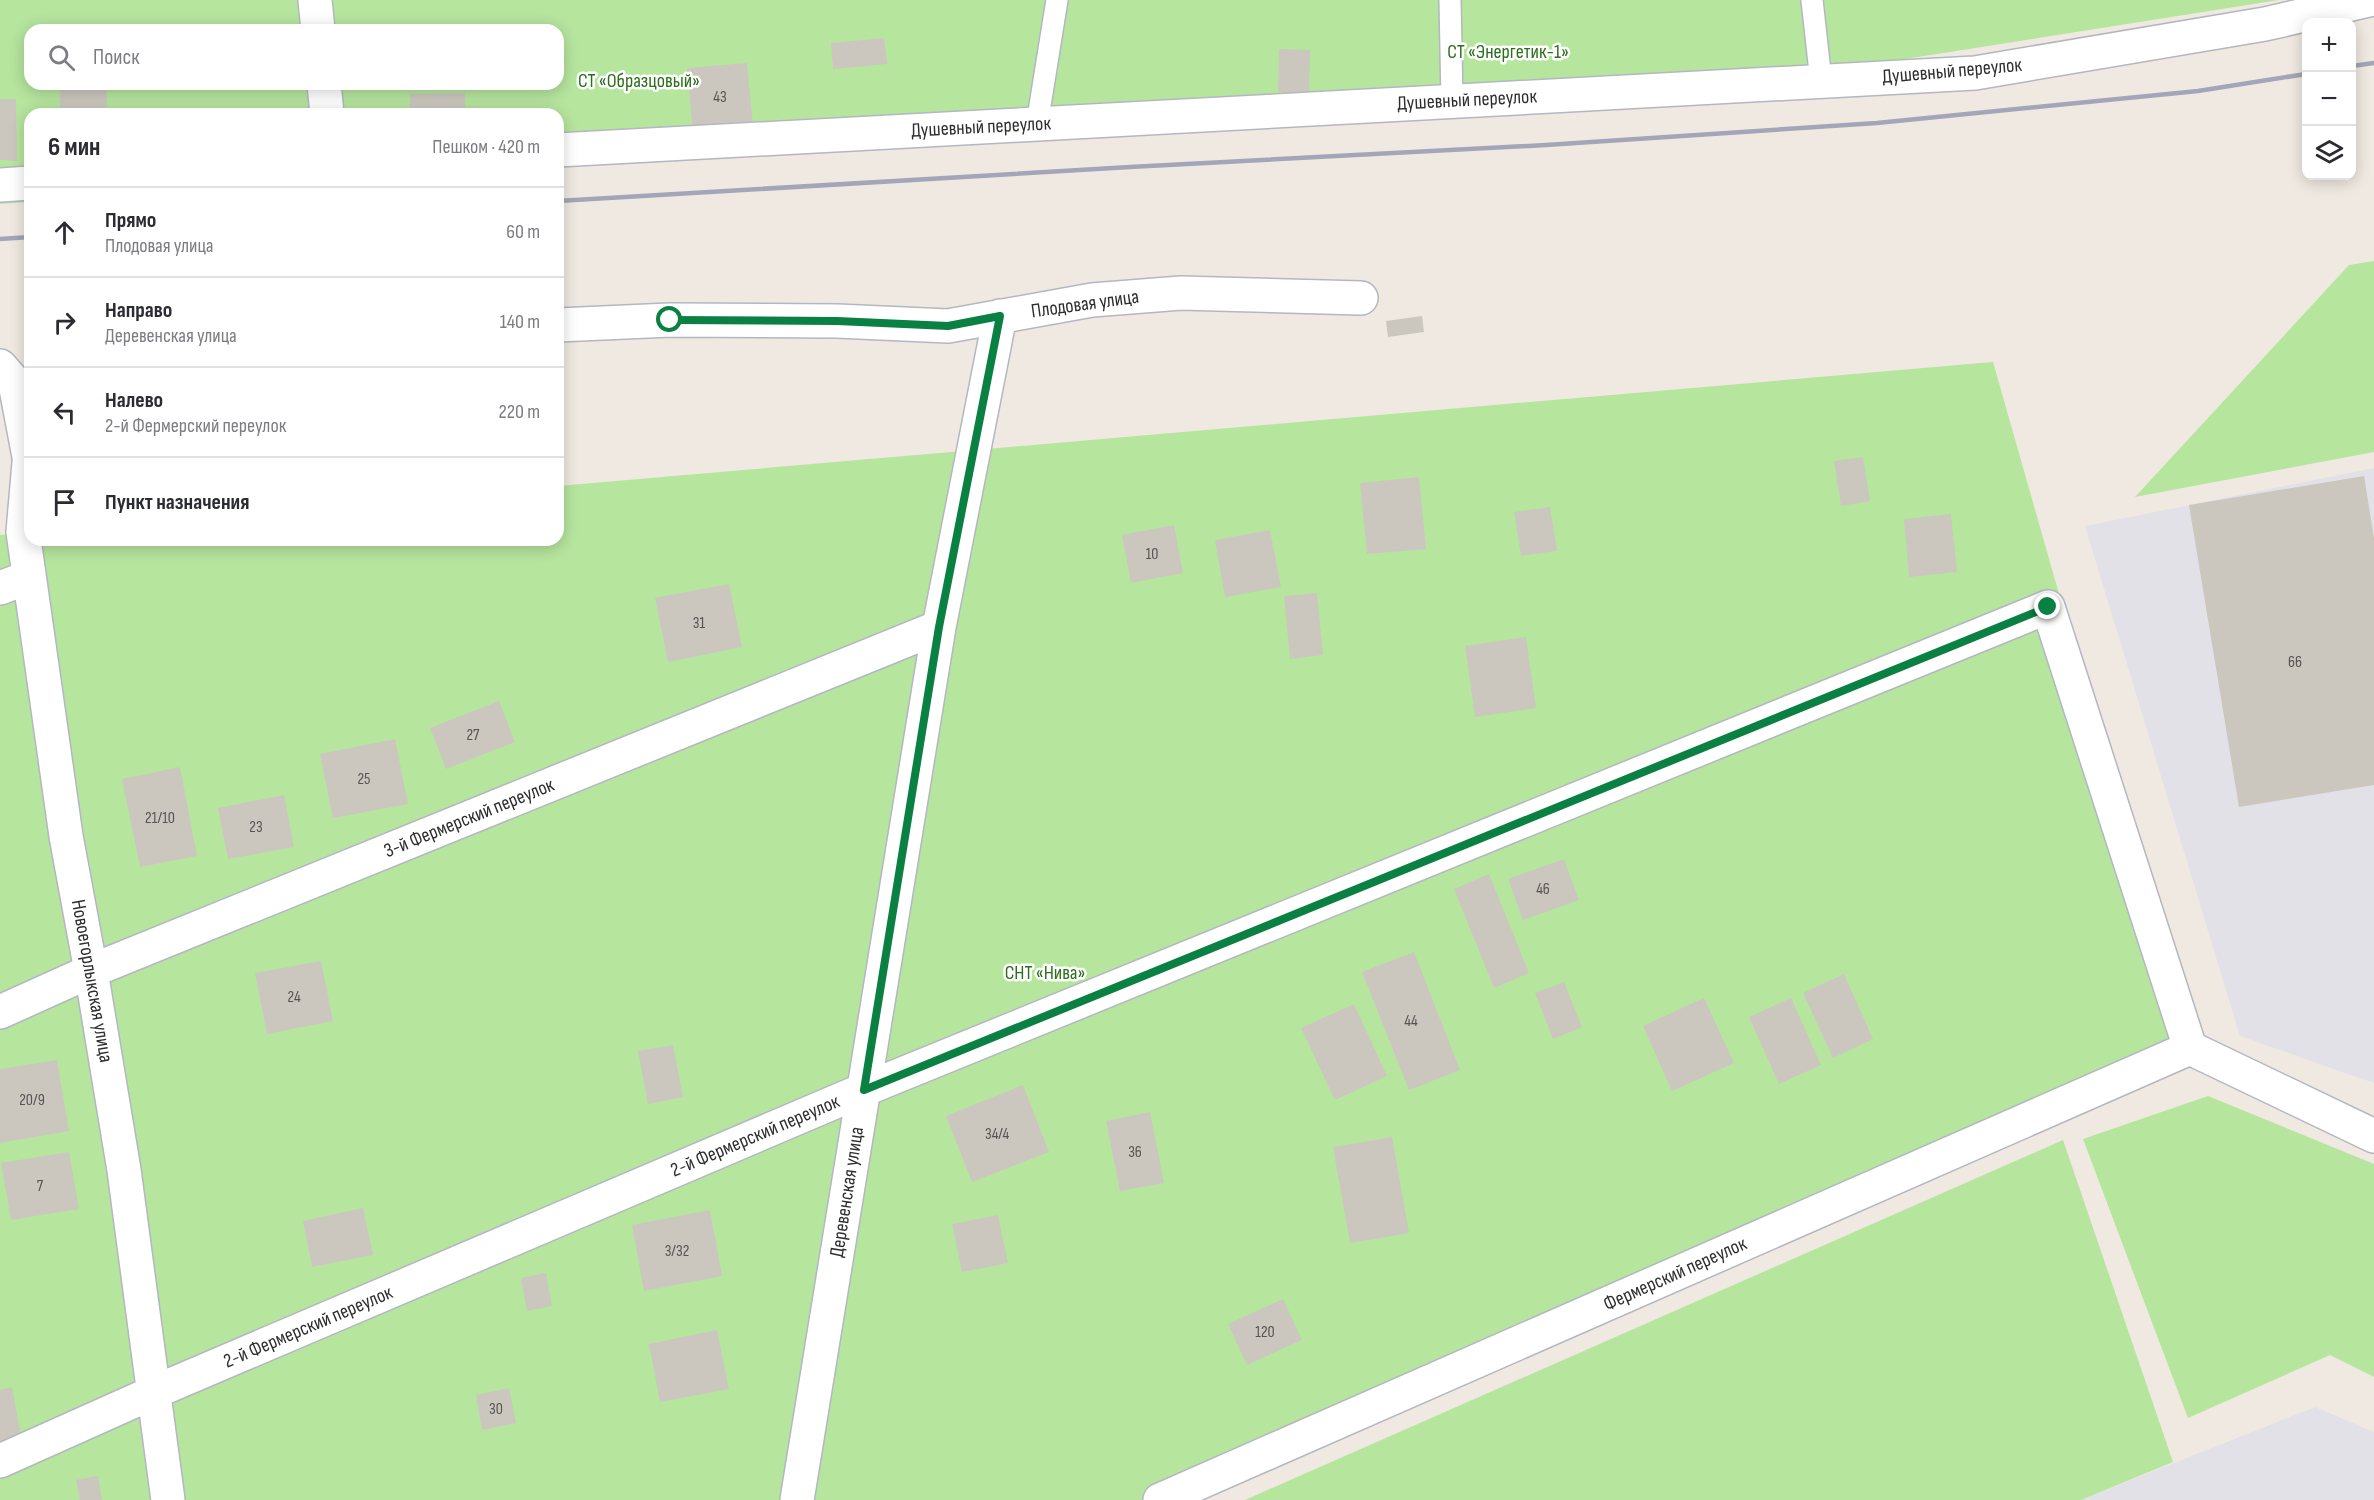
<!DOCTYPE html>
<html lang="ru">
<meta charset="utf-8">
<style>
:root{--surface:#fff;--page:#f2f2f3;--text:#2b2b33;--muted:#7c7c81;--line:#e1e1e2}
body{margin:0;font-family:"Sofia Sans Condensed",sans-serif;background:var(--page);color:var(--text)}
.controls{position:absolute;right:18px;top:18px;display:grid;overflow:hidden;border-radius:12px;box-shadow:0 3px 15px #0003}
.controls button{width:54px;height:54px;display:grid;place-items:center;padding:0;border:0;border-bottom:2px solid var(--line);background:var(--surface);color:var(--text);font:30px sans-serif}
.stop{position:absolute;width:18px;height:18px;margin:-14px;border:4px solid #0b8043;border-radius:50%;background:#fff}
.stop.end{background:#0b8043;border-color:#fff;box-shadow:0 2px 6px #0008}
.list{margin:0;padding:0;list-style:none}
h2{display:flex;justify-content:space-between;align-items:center;height:78px;margin:0;padding:0 24px;font-size:26px}
h2 small{font-size:20px;font-weight:400;color:var(--muted)}
.list li{display:grid;grid-template-columns:39px 1fr auto;gap:18px;align-items:center;box-sizing:border-box;height:90px;padding:0 24px;border-top:2px solid var(--line)}
.list b{display:block;font-size:22px;white-space:nowrap}
.list p{margin:0;font-size:20px;white-space:nowrap;color:var(--muted)}
.list em{font-size:20px;font-style:normal;color:var(--muted)}
.icon{flex:none;width:33px;height:33px;fill:none;stroke:currentColor;stroke-width:2;stroke-linecap:round;stroke-linejoin:round}
.map{position:relative;flex:none;width:2374px;height:1500px;overflow:hidden}
.search{position:absolute;background:var(--surface);box-shadow:0 3px 15px #0003;left:24px;top:24px;width:540px;height:66px;display:flex;align-items:center;gap:15px;box-sizing:border-box;padding:0 21px;border-radius:18px;color:var(--muted);font-size:22px}
.panel{position:absolute;background:var(--surface);box-shadow:0 3px 15px #0003;left:24px;top:108px;width:540px;height:438px;border-radius:18px}
.map>svg:first-child{display:block}
.industrial{fill:#e3e1e8}
.green{fill:#b6e59e;fill-rule:evenodd}
.building{fill:#cbc7bf}
.lines{fill:none;stroke-linecap:round;stroke-linejoin:round}
.lane-casing{stroke:#b4b7c1;stroke-width:24}
.street-casing{stroke:#b4b7c1;stroke-width:36}
.lane{stroke:#fff;stroke-width:21}
.street{stroke:#fff;stroke-width:33}
.rail{stroke:#a3a6b8;stroke-width:4.5}
.route{stroke:#0b8043;stroke-width:8}
.labels{text-anchor:middle;dominant-baseline:central;stroke-width:5;stroke-linejoin:round;paint-order:stroke}
.number-label{font-size:16px;fill:#555452}
.park-label{font-size:20px;fill:#2c6e1b;stroke:#fff}
.street-label{font-size:20px;fill:#2e2e2e;stroke:#fff}
</style>
<div class="map">
<svg width="2374" height="1500" viewBox="0 0 2374 1500">
<rect width="100%" height="100%" fill="#efe9e1"/>
<path class="industrial" d="M2374,468v615l-134,-47 -155,-510z
M2315,1407l59,25v68h-293z"/>
<path class="green" d="M0,0h2279l-570,90 -1151,77v-53h-528v88l-30,2zM30,30h528v54h-528z
M2374,261v191l-239,45 214,-232z
M1993,362l195,685 -1033,453h-1155v-965l30,-3v8h528v-54z
M2208,1096l166,68v213l-44,-22 -142,63 -105,-279z
M2063,1140l110,322 -92,38h-836z"/>
<path class="building" d="M884,38l3,26 -54,5 -2,-26z
M1279,49l31,1 -1,43 -31,-1z
M747,63l6,63 -60,6 -6,-64z
M60,84h46l1,27 -47,1z
M465,93v21h-55v-20z
M0,99h16l1,62 -17,-1z
M120,109h28v5h-28z
M1422,316l2,16 -36,5 -2,-16z
M1863,457l7,44 -29,5 -7,-45z
M2364,476l10,62v247l-135,22 -50,-302z
M1419,477l7,72 -59,5 -7,-71z
M1550,507l7,44 -36,5 -7,-44z
M1951,514l6,58 -48,5 -5,-58z
M1174,525l9,48 -52,10 -9,-48z
M1270,530l11,57 -56,10 -10,-57z
M729,584l13,63 -74,15 -13,-64z
M1317,593l6,62 -33,4 -6,-63z
M1526,637l10,71 -61,9 -10,-71z
M499,701l16,41 -69,27 -16,-41z
M395,739l13,65 -75,14 -13,-64z
M180,767l17,89 -57,11 -18,-88z
M284,795l10,52 -66,12 -10,-51z
M1564,859l15,41 -56,20 -15,-41z
M1489,874l40,99 -35,15 -40,-99z
M1414,952l46,118 -51,20 -47,-118z
M321,961l12,60 -66,13 -12,-61z
M1844,974l29,65 -40,19 -30,-65z
M1564,982l18,45 -29,12 -18,-46z
M1704,998l30,65 -62,28 -29,-65z
M1791,998l30,67 -42,19 -30,-67z
M1354,1004l33,72 -52,24 -34,-72z
M673,1045l10,52 -35,7 -10,-53z
M57,1060l12,71 -69,12v-74z
M1023,1085l26,67 -77,30 -26,-66z
M1150,1112l14,71 -44,8 -14,-70z
M1392,1137l17,96 -59,10 -17,-96z
M69,1152l10,57 -68,11 -10,-57z
M363,1208l10,47 -61,12 -9,-46z
M710,1210l12,66 -78,15 -12,-66z
M998,1215l10,48 -46,9 -10,-48z
M546,1273l6,33 -25,5 -6,-33z
M1283,1299l19,41 -55,25 -19,-41z
M717,1330l12,59 -69,13 -11,-58z
M12,1387l9,50 -21,4v-51z
M509,1388l7,35 -34,7 -6,-35z
M98,1476l4,24h-22l-4,-20z"/>
<g class="lines">
<defs>
<path id="lane" d="M1450,0l2,101
M1812,0l9,81
M1037,124l20,-124"/>
<path id="street" d="M315,0l3,30
M324,84l3,30
M558,150l1417,-77 290,-49 104,-24
M0,185l30,-2
M558,325l112,-5 167,1 111,5 144,-26 89,-7 180,5
M0,366l15,17 15,79
M29,463l-6,69 43,304 25,135 33,199 44,330
M0,588l29,-11
M0,1012l91,-41 848,-344
M0,1461l152,-68 711,-303 1185,-483 142,441 184,88
M797,1500l142,-873 61,-311
M1160,1500l1030,-452"/>
</defs>
<use href="#lane" class="lane-casing"/>
<use href="#street" class="street-casing"/>
<use href="#lane" class="lane"/>
<use href="#street" class="street"/>
<path class="rail" d="M2352,66l22,-3
M558,201l572,-34 416,-22 331,-22 321,-32 108,-17
M0,239l30,-2"/>
</g>
<g class="lines">
<path class="route" d="M670,320l167,1 111,5 52,-10 -61,311 -75,463 1184,-483"/>
</g>
<g class="labels">
<g class="number-label">
<text x="720" y="97">43</text>
<text x="1152" y="554">10</text>
<text x="699" y="623">31</text>
<text x="2295" y="662">66</text>
<text x="473" y="735">27</text>
<text x="364" y="779">25</text>
<text x="160" y="818">21/10</text>
<text x="256" y="827">23</text>
<text x="1543" y="889">46</text>
<text x="294" y="997">24</text>
<text x="1411" y="1021">44</text>
<text x="32" y="1100">20/9</text>
<text x="997" y="1134">34/4</text>
<text x="1135" y="1152">36</text>
<text x="40" y="1186">7</text>
<text x="677" y="1251">3/32</text>
<text x="1265" y="1332">120</text>
<text x="496" y="1409">30</text>
</g>
<g class="park-label">
<text x="1508" y="52">СТ «Энергетик-1»</text>
<text x="639" y="81">СТ «Образцовый»</text>
<text x="1045" y="973">СНТ «Нива»</text>
</g>
<g class="street-label">
<text transform="translate(1952 71) rotate(-5)">Душевный переулок</text>
<text transform="translate(1467 100) rotate(-3)">Душевный переулок</text>
<text transform="translate(981 127) rotate(-3)">Душевный переулок</text>
<text transform="translate(1085 304) rotate(-8)">Плодовая улица</text>
<text transform="translate(469 818) rotate(-22)">3-й Фермерский переулок</text>
<text transform="translate(92 981) rotate(80)">Новоегорлыкская улица</text>
<text transform="translate(755 1136) rotate(-23)">2-й Фермерский переулок</text>
<text transform="translate(847 1192) rotate(-81)">Деревенская улица</text>
<text transform="translate(1675 1274) rotate(-24)">Фермерский переулок</text>
<text transform="translate(308 1327) rotate(-23)">2-й Фермерский переулок</text>
</g>
</g>
</svg>
<div class="controls">
<button>+</button>
<button>−</button>
<button><svg class="icon" aria-label="layers" viewBox="0 0 24 24"><path d="M12 4l9 5-9 5-9-5zM3 14l9 5 9-5"/></svg></button>
</div>
<div class="stop" style="left:670px;top:320px"></div>
<div class="stop end" style="left:2048px;top:607px"></div>
<div class="search"><svg class="icon" aria-label="search" viewBox="0 0 24 24"><circle cx="10" cy="10" r="6"/><path d="M15 15l6 6"/></svg>Поиск</div>
<section class="panel">
<h2>6 мин<small>Пешком · 420 m</small></h2>
<ul class="list">
<li><svg class="icon" aria-label="ahead" viewBox="0 0 24 24"><path d="M12 20V5M6 11l6-6 6 6"/></svg><div><b>Прямо</b><p>Плодовая улица</p></div><em>60 m</em></li>
<li><svg class="icon" aria-label="right" viewBox="0 0 24 24"><path d="M7 20v-9h11M14 6l5 5-5 5"/></svg><div><b>Направо</b><p>Деревенская улица</p></div><em>140 m</em></li>
<li><svg class="icon" aria-label="left" viewBox="0 0 24 24"><path d="M17 20v-9H6M10 6l-5 5 5 5"/></svg><div><b>Налево</b><p>2-й Фермерский переулок</p></div><em>220 m</em></li>
<li><svg class="icon" aria-label="arrive" viewBox="0 0 24 24"><path d="M6 21V4h12l-3 4 3 4H6"/></svg><div><b>Пункт назначения</b></div></li>
</ul>
</section>
</div>
